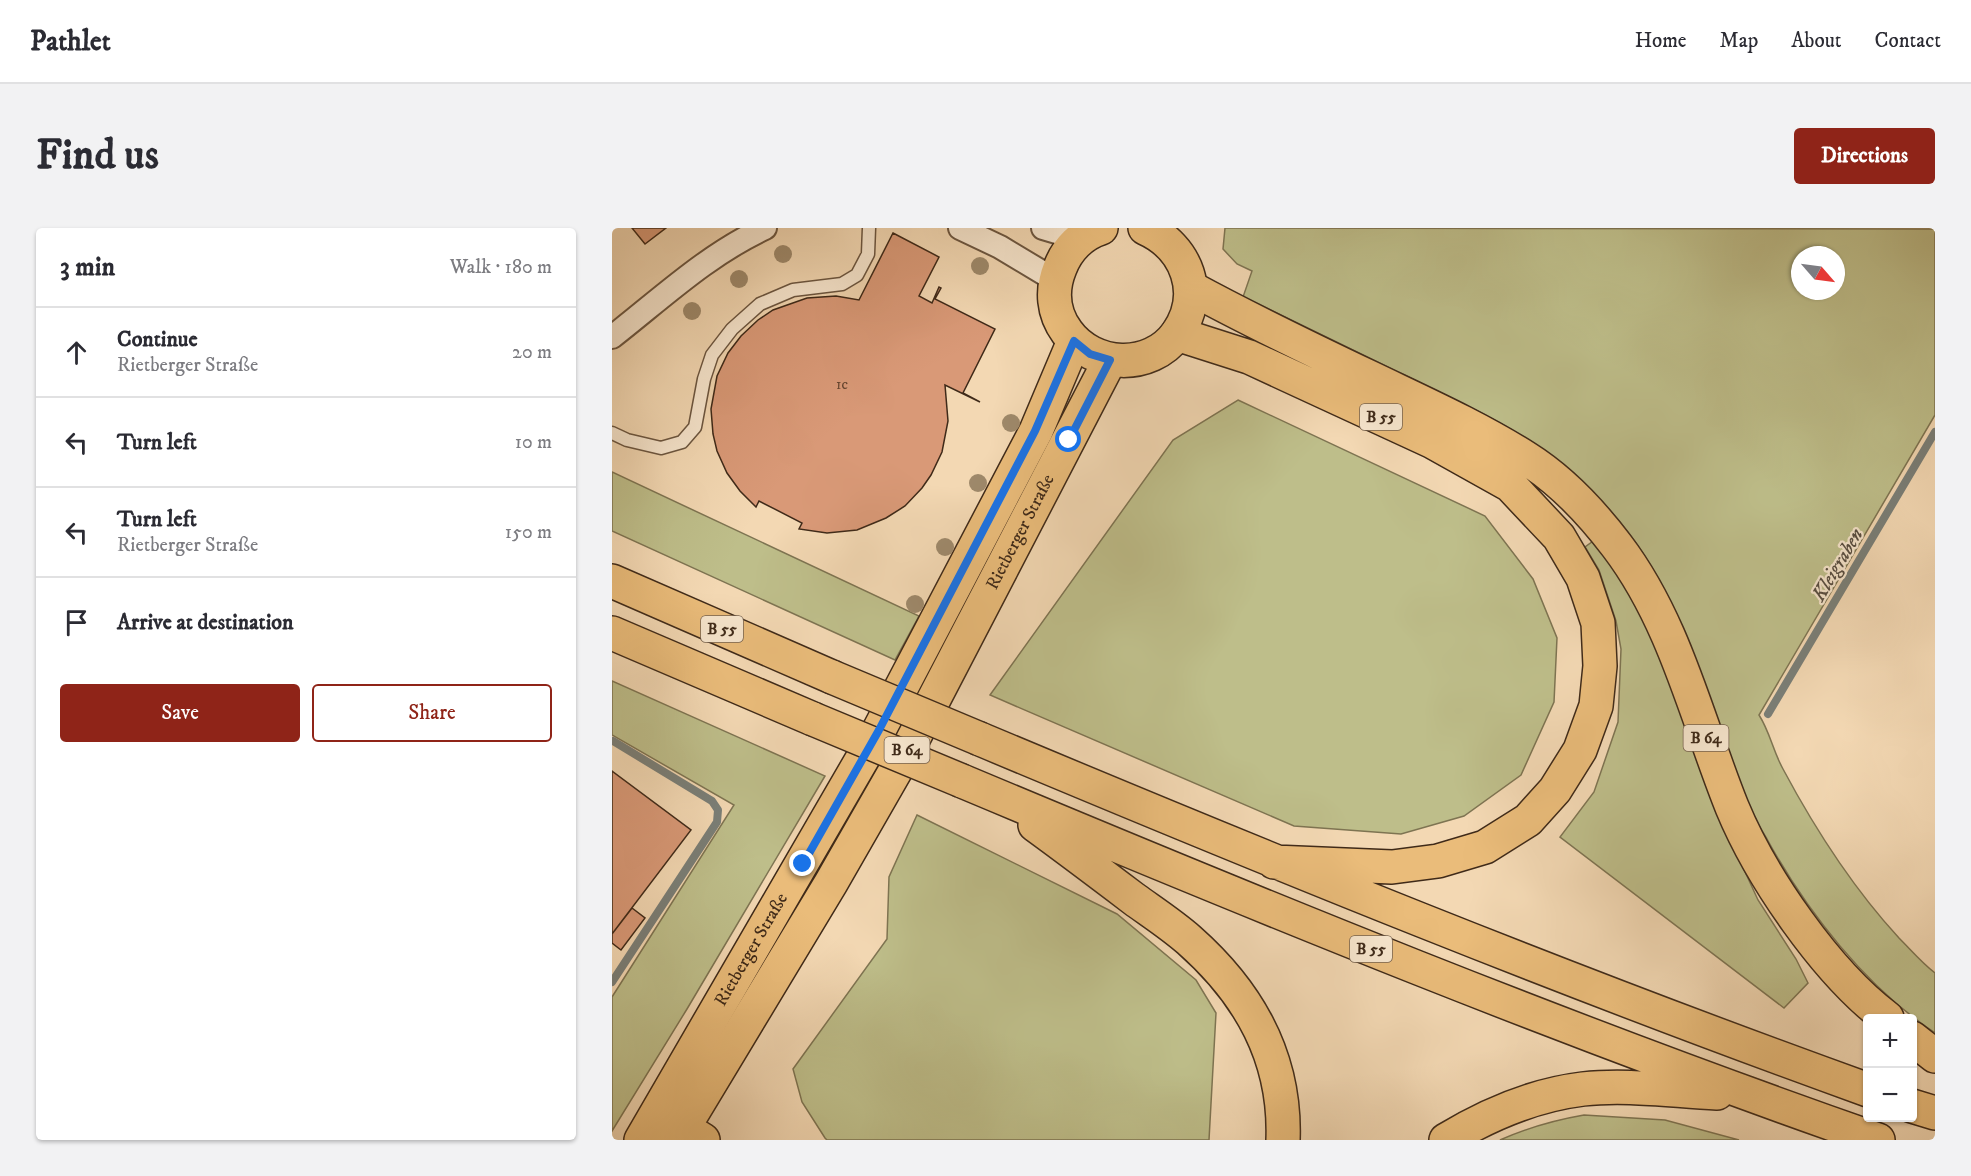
<!DOCTYPE html>
<meta charset="utf-8">
<style>
:root{--surface:#fff;--page:#f2f2f3;--text:#2b2b33;--muted:#7c7c81;--line:#e1e1e2;--accent:#8f2418}
body{margin:0;font-family:"IM FELL DW Pica",serif;background:var(--page);color:var(--text)}
.controls{position:absolute;right:18px;bottom:18px;display:grid;overflow:hidden;border-radius:6px;box-shadow:0 2px 4px #0004}
.controls button{width:54px;height:54px;display:grid;place-items:center;padding:0;border:0;border-bottom:2px solid var(--line);background:var(--surface);color:var(--text);font:30px sans-serif}
.compass{position:absolute;left:1179px;top:18px;width:54px;height:54px;border-radius:50%;background:var(--surface);box-shadow:0 2px 4px #0004;rotate:118deg}
.stop{position:absolute;width:18px;height:18px;margin:-14px;border:4px solid #1a73e8;border-radius:50%;background:#fff}
.stop.end{background:#1a73e8;border-color:#fff;box-shadow:0 2px 6px #0008}
.list{margin:0;padding:0;list-style:none}
h2{display:flex;justify-content:space-between;align-items:center;height:78px;margin:0;padding:0 24px;font-size:26px}
h2 small{font-size:20px;font-weight:400;color:var(--muted)}
.list li{display:grid;grid-template-columns:39px 1fr auto;gap:18px;align-items:center;box-sizing:border-box;height:90px;padding:0 24px;border-top:2px solid var(--line)}
.list b{display:block;font-size:22px;white-space:nowrap}
.list p{margin:0;font-size:20px;white-space:nowrap;color:var(--muted)}
.list em{font-size:20px;font-style:normal;color:var(--muted)}
.actions{display:flex;gap:12px;padding:18px 24px}
.actions a{flex:1;padding:14px 0;border:2px solid var(--accent);border-radius:6px;text-align:center;font-size:21px;color:var(--accent)}
.actions .main{background:var(--accent);color:#fff}
.icon{flex:none;width:33px;height:33px;fill:none;stroke:currentColor;stroke-width:2;stroke-linecap:round;stroke-linejoin:round}
.map{position:relative;flex:none;width:1323px;height:912px;overflow:hidden;border-radius:6px}
header{display:flex;align-items:center;gap:36px;box-sizing:border-box;height:84px;padding:0 30px;background:var(--surface);border-bottom:2px solid var(--line)}
header strong{font-size:28px}
nav{display:flex;gap:33px;margin-inline-start:auto;font-size:21px}
.intro{display:flex;align-items:center;justify-content:space-between;box-sizing:border-box;height:144px;padding:0 36px}
h1{margin:0;font-size:42px}
.button{padding:15px 27px;border-radius:6px;background:var(--accent);color:#fff;font-size:21px;font-weight:700}
main{display:flex;gap:36px;padding:0 36px}
aside{flex:1;background:var(--surface);border-radius:6px;box-shadow:0 2px 4px #0004}
.map>svg:first-child{display:block}
.green{fill:#bebe8a;stroke:#7e7452;stroke-width:1.5;fill-rule:evenodd}
.lines{fill:none;stroke-linecap:round;stroke-linejoin:round}
.stream{stroke:#7a7f78;stroke-width:8}
.building{fill:#d99977;stroke:#3f2a19;stroke-width:1.5}
.lane-casing{stroke:#6c5640;stroke-width:15}
.street-casing{stroke:#6c5640;stroke-width:26}
.primary-casing{stroke:#3f2a19;stroke-width:36}
.highway-casing{stroke:#3f2a19;stroke-width:36}
.lane{stroke:#f7e6ce;stroke-width:12}
.street{stroke:#f7e6ce;stroke-width:22}
.primary{stroke:#eabc7a;stroke-width:33}
.highway{stroke:#eabc7a;stroke-width:33}
.highway-bridge-casing{stroke:#3f2a19;stroke-width:36;stroke-linecap:butt}
.highway-bridge{stroke:#eabc7a;stroke-width:33}
.tree{fill:#9e896b}
.route{stroke:#1a73e8;stroke-width:8}
.labels{text-anchor:middle;dominant-baseline:central;stroke-width:4.5;stroke-linejoin:round;paint-order:stroke}
.number-label{font-size:15px;fill:#664630}
.shield{fill:#f7e6ce;stroke:#76624f;stroke-width:1.5}
.shield-label{font-size:16px;font-weight:bold;fill:#3f2a19}
.street-label{font-size:18px;fill:#3f2a19;stroke:#f7e6ce}
.water-label{font-size:20px;font-style:italic;fill:#584d41;stroke:#f7e6ce}
</style>
<header>
<strong>Pathlet</strong>
<nav><a>Home</a><a>Map</a><a>About</a><a>Contact</a></nav>
</header>
<div class="intro"><h1>Find us</h1><a class="button">Directions</a></div>
<main>
<aside>
<h2>3 min<small>Walk · 180 m</small></h2>
<ul class="list">
<li><svg class="icon" aria-label="ahead" viewBox="0 0 24 24"><path d="M12 20V5M6 11l6-6 6 6"/></svg><div><b>Continue</b><p>Rietberger Straße</p></div><em>20 m</em></li>
<li><svg class="icon" aria-label="left" viewBox="0 0 24 24"><path d="M17 20v-9H6M10 6l-5 5 5 5"/></svg><div><b>Turn left</b></div><em>10 m</em></li>
<li><svg class="icon" aria-label="left" viewBox="0 0 24 24"><path d="M17 20v-9H6M10 6l-5 5 5 5"/></svg><div><b>Turn left</b><p>Rietberger Straße</p></div><em>150 m</em></li>
<li><svg class="icon" aria-label="arrive" viewBox="0 0 24 24"><path d="M6 21V4h12l-3 4 3 4H6"/></svg><div><b>Arrive at destination</b></div></li>
</ul>
<div class="actions"><a class="main">Save</a><a>Share</a></div>
</aside>
<div class="map">
<svg width="1323" height="912" viewBox="0 0 1323 912">
<rect width="100%" height="100%" fill="#f3d8b3"/>
<filter id="stains"><feTurbulence type="fractalNoise" baseFrequency=".00333" numOctaves="4"/><feColorMatrix values="0 0 0 0 .2 0 0 0 0 .09 0 0 0 0 .02 0 0 0 .5 -.17"/></filter>
<radialGradient id="worn" r=".72"><stop offset=".6" stop-color="#630" stop-opacity="0"/><stop offset="1" stop-color="#630" stop-opacity=".3"/></radialGradient>
<path class="green" d="M613,0l710,1v186l-176,300c11,17 14,36 24,54 32,60 70,119 116,169 12,12 23,25 36,35v60c-69,-46 -128,-121 -168,-194 -7,-12 -15,-24 -20,-37 -36,-91 -59,-191 -119,-270 -24,-31 -60,-66 -92,-87 -44,-29 -93,-51 -140,-74 -51,-25 -102,-50 -153,-74l9,-26 -15,-7 -14,-15zM1188,27h36v36h-36z
M626,172l247,116 48,63 24,59 -3,64 -33,73 -57,41 -63,18 -107,-8 -304,-131 183,-255z
M0,244l307,144 -24,44 -283,-129z
M984,311l43,64 26,61 53,149 40,87 38,59 12,24 -24,25 -224,-171 34,-45 24,-70 3,-73 -5,-28 -17,-51 -14,-23z
M0,453l213,95 -138,233 -75,122v-134l122,-192 -122,-70z
M305,587l200,99 79,66 20,33 -7,127h-382l-2,-2 -23,-36 -9,-33 94,-130 2,-62z
M972,887l81,5 74,20h-239c27,-12 55,-20 84,-25z"/>
<g class="lines">
<path class="stream" d="M1156,486l167,-282
M0,754l105,-160 1,-12 -6,-9 -99,-60"/>
</g>
<path class="building" d="M20,0h34l-21,16z
M281,5l46,24 -20,39 13,7 7,-16 2,1 -6,11 60,30 -32,64 17,9 -35,-17 3,36 -6,31 -11,23 -9,13 -17,18 -19,12 -29,12 -30,3 -28,-4 3,-6 -43,-22 -3,6 -16,-16 -13,-18 -10,-22 -4,-17 -2,-25 6,-33 11,-23 13,-17 17,-16 15,-10 34,-12 29,-2 23,4z
M0,543l79,59 -79,104z
M20,680l13,10 -24,32 -9,-7v-9z"/>
<g class="lines">
<defs>
<path id="lane" d="M0,205l15,7 34,8 21,-6 13,-15 9,-48 8,-24 20,-26 28,-25 33,-14 49,-6 15,-9 11,-21 1,-26"/>
<path id="street" d="M348,0l40,19 55,33
M431,0l37,11
M0,109c50,-39 95,-82 153,-109"/>
<g id="primary">
<path d="M489,0c-19,6 -34,21 -41,40 -9,22 -7,45 7,64 26,36 83,39 110,2 28,-40 10,-87 -32,-106"/>
<path id="s1" d="M29,912l238,-410 157,-299 38,-90"/>
<path id="s2" d="M64,912l155,-257 78,-136 201,-387"/>
</g>
<path id="highway" d="M579,60c59,32 119,61 180,90 52,25 106,49 155,80 35,22 66,55 91,88 58,76 80,174 115,261 29,70 94,165 155,211
M565,106l72,23 184,85 77,43 49,52 24,41 15,45 2,43 -4,40 -16,44 -25,40 -27,30 -43,27 -47,14 -46,6 -118,-5
M0,353l220,96
M0,405l201,86
M368,511c293,123 588,243 888,351
M350,553c303,127 606,251 916,359
M423,597c33,24 66,49 99,74 18,13 38,26 55,41 61,54 97,118 94,200
M1300,810l23,18
M1300,878l23,7
M46,884l45,28
M834,912c43,-26 87,-45 137,-51 44,-5 90,2 134,4"/>
</defs>
<use href="#lane" class="lane-casing"/>
<use href="#street" class="street-casing"/>
<use href="#primary" class="primary-casing"/>
<use href="#highway" class="highway-casing"/>
<use href="#lane" class="lane"/>
<use href="#street" class="street"/>
<use href="#primary" class="primary"/>
<use href="#highway" class="highway"/>
<defs>
<path id="highway-bridge" d="M220,449l148,62
M201,491l149,62"/>
</defs>
<use href="#highway-bridge" class="highway-bridge-casing"/>
<use href="#highway-bridge" class="highway-bridge"/>
</g>
<g class="tree">
<circle cx="171" cy="26" r="9"/>
<circle cx="368" cy="38" r="9"/>
<circle cx="127" cy="51" r="9"/>
<circle cx="80" cy="83" r="9"/>
<circle cx="399" cy="195" r="9"/>
<circle cx="366" cy="255" r="9"/>
<circle cx="333" cy="319" r="9"/>
<circle cx="303" cy="376" r="9"/>
</g>
<g class="lines">
<path class="route" d="M191,636l76,-134 156,-299 39,-90 16,13 20,6 -41,80"/>
</g>
<g class="labels">
<g class="number-label">
<text x="230" y="156">1c</text>
</g>
<g class="shield">
<rect x="748" y="176" width="42" height="26" rx="4.5"/>
<rect x="89" y="388" width="42" height="26" rx="4.5"/>
<rect x="1071.5" y="497" width="45" height="26" rx="4.5"/>
<rect x="272.5" y="509" width="45" height="26" rx="4.5"/>
<rect x="738" y="708" width="42" height="26" rx="4.5"/>
</g>
<g class="shield-label">
<text x="769" y="189">B 55</text>
<text x="110" y="401">B 55</text>
<text x="1094" y="510">B 64</text>
<text x="295" y="522">B 64</text>
<text x="759" y="721">B 55</text>
</g>
<g class="street-label">
<text stroke="none"><textPath href="#s2" startOffset="699">Rietberger Straße</textPath></text>
<text stroke="none"><textPath href="#s1" startOffset="220">Rietberger Straße</textPath></text>
</g>
<g class="water-label">
<text transform="translate(1226 337) rotate(-59)">Kleigraben</text>
</g>
</g>
<rect width="100%" height="100%" filter="url(#stains)"/>
<rect width="100%" height="100%" fill="url(#worn)"/>
</svg>
<div class="controls">
<button>+</button>
<button>−</button>
</div>
<svg class="compass" viewBox="-18 -18 36 36"><path d="M0-13l5 13h-10z" fill="#e53935"/><path d="M0 13l5-13h-10z" fill="#7c7c81"/></svg>
<div class="stop" style="left:457px;top:212px"></div>
<div class="stop end" style="left:191px;top:636px"></div>
</div>
</main>
